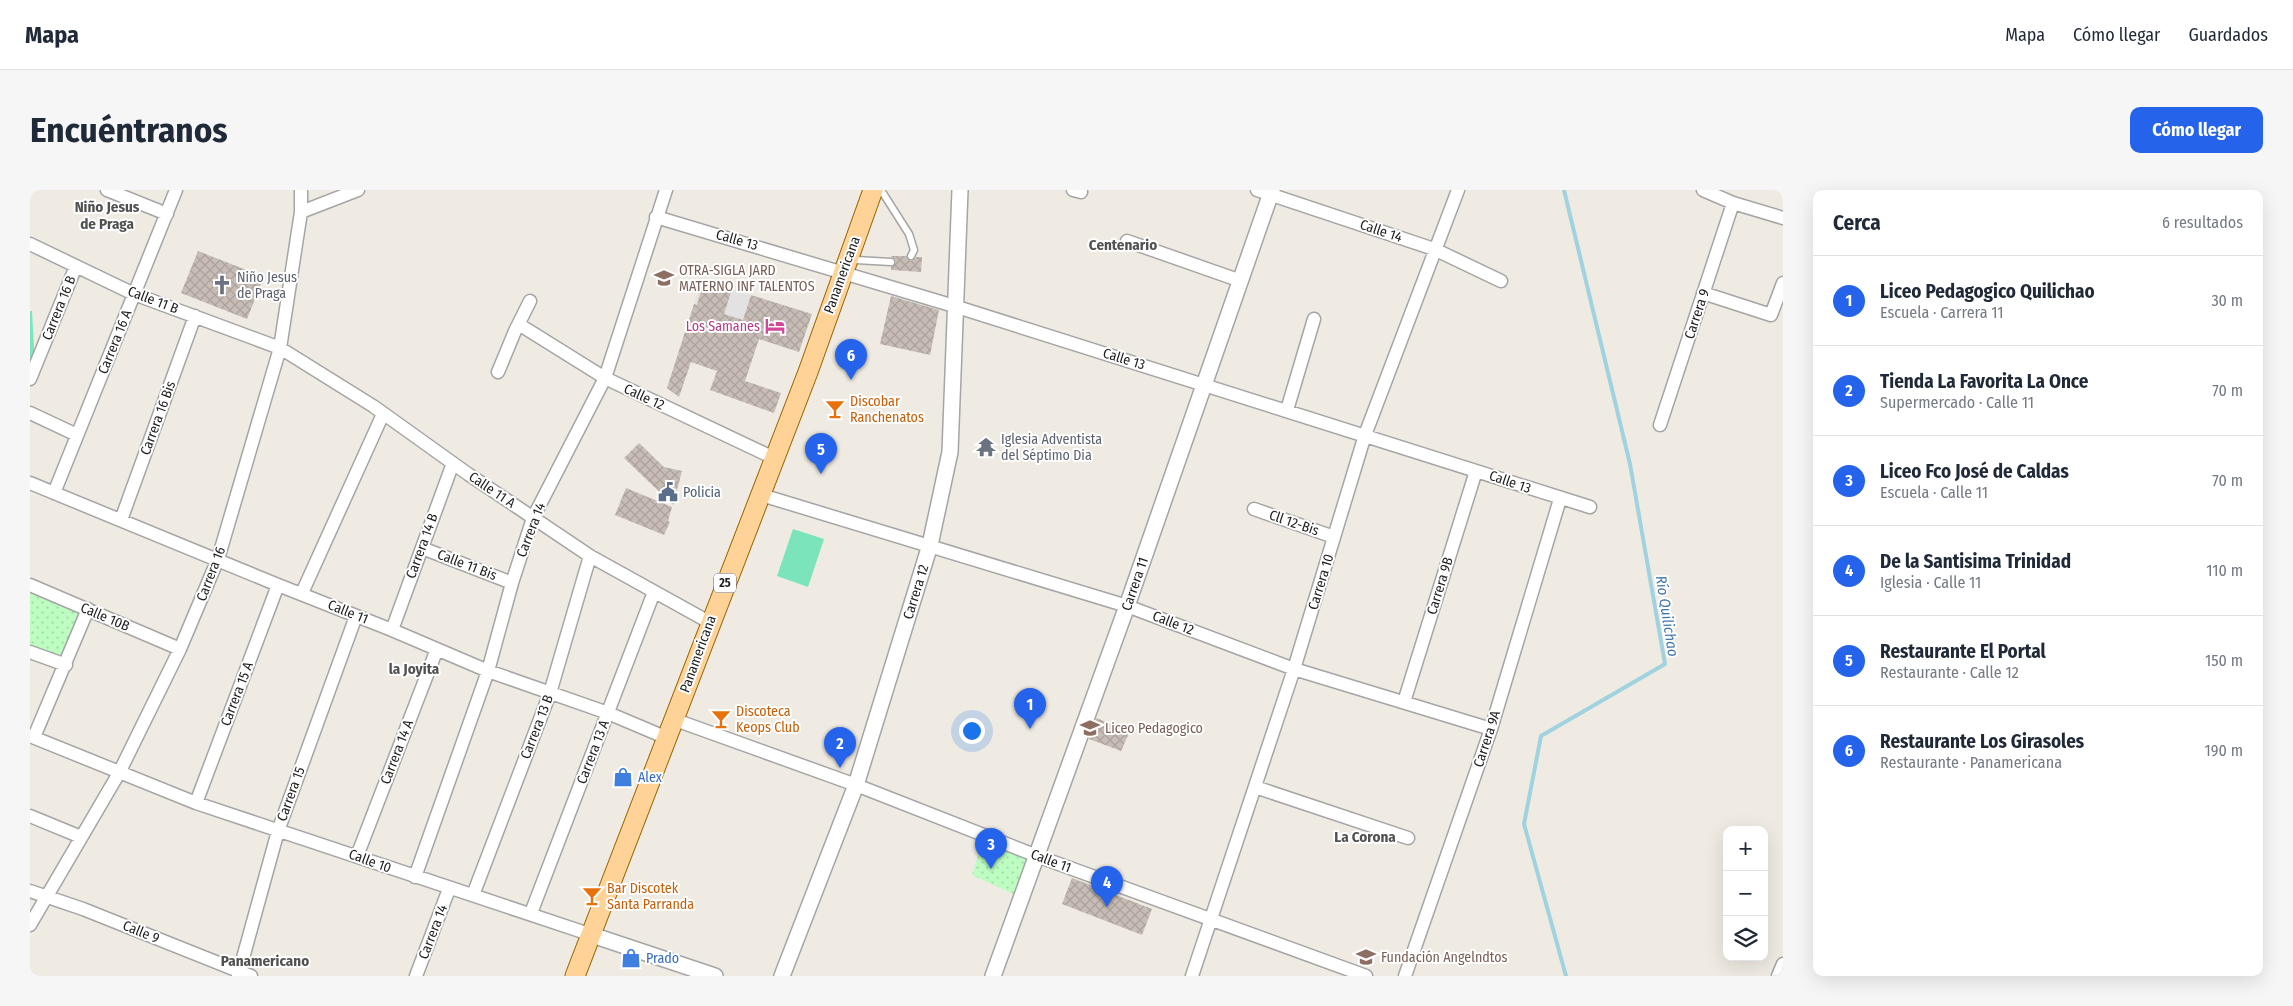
<!DOCTYPE html>
<html lang="es">
<meta charset="utf-8">
<style>
:root{--surface:#fff;--page:#f6f6f7;--text:#1f2937;--muted:#747a83;--line:#e0e1e3;--accent:#2563eb}
body{margin:0;font-family:"Fira Sans Condensed",sans-serif;background:var(--page);color:var(--text)}
.controls{position:absolute;right:15px;bottom:15px;display:grid;overflow:hidden;border-radius:10px;box-shadow:0 5px 20px #0002}
.controls button{width:45px;height:45px;display:grid;place-items:center;padding:0;border:0;border-bottom:1px solid var(--line);background:var(--surface);color:var(--text);font:25px sans-serif}
.you{position:absolute;left:941px;top:540px;width:18px;height:18px;margin:-12px;border:4px solid #fff;border-radius:50%;background:#1a73e8;box-shadow:0 0 0 8px #1a73e833}
.badge{display:grid;place-items:center;width:32px;height:32px;border-radius:50%;background:var(--accent);color:#fff;font-size:16px;font-weight:700}
.pin{position:absolute;translate:-50% -41px;filter:drop-shadow(0 1px 2px #0008)}
.pin::after{content:'';position:absolute;top:26px;width:18px;height:15px;background:inherit;clip-path:polygon(0 0,100% 0,50% 100%)}
.list{margin:0;padding:0;list-style:none}
h2{display:flex;justify-content:space-between;align-items:center;height:65px;margin:0;padding:0 20px;font-size:21px}
h2 small{font-size:16px;font-weight:400;color:var(--muted)}
.list li{display:grid;grid-template-columns:32px 1fr auto;gap:15px;align-items:center;box-sizing:border-box;height:90px;padding:0 20px;border-top:1px solid var(--line)}
.list b{display:block;font-size:19px;white-space:nowrap}
.list p{margin:0;font-size:16px;white-space:nowrap;color:var(--muted)}
.list em{font-size:16px;font-style:normal;color:var(--muted)}
.icon{flex:none;width:28px;height:28px;fill:none;stroke:currentColor;stroke-width:2;stroke-linecap:round;stroke-linejoin:round}
.map{position:relative;flex:none;width:1753px;height:786px;overflow:hidden;border-radius:10px}
header{display:flex;align-items:center;gap:30px;box-sizing:border-box;height:70px;padding:0 25px;background:var(--surface);border-bottom:1px solid var(--line)}
header strong{font-size:24px}
nav{display:flex;gap:28px;margin-inline-start:auto;font-size:18px}
.intro{display:flex;align-items:center;justify-content:space-between;box-sizing:border-box;height:120px;padding:0 30px}
h1{margin:0;font-size:35px}
.button{padding:12px 22px;border-radius:10px;background:var(--accent);color:#fff;font-size:18px;font-weight:700}
main{display:flex;gap:30px;padding:0 30px}
aside{flex:1;background:var(--surface);border-radius:10px;box-shadow:0 5px 20px #0002}
.map>svg:first-child{display:block}
.park{fill:url(#park-dots)}
.pitch{fill:#7be4bb}
.parking{fill:#e2e2e2}
.lines{fill:none;stroke-linecap:round;stroke-linejoin:round}
.stream{stroke:#a0d2e0;stroke-width:4}
.building{fill:url(#building-cross-hatch)}
.service-casing{stroke:#a5a5a5;stroke-width:9}
.minor-casing{stroke:#a5a5a5;stroke-width:15}
.tertiary-casing{stroke:#a5a5a5;stroke-width:18}
.primary-casing{stroke:#976500;stroke-width:21}
.service{stroke:#fff;stroke-width:6}
.minor{stroke:#fff;stroke-width:12}
.tertiary{stroke:#fff;stroke-width:15}
.primary{stroke:#ffd298;stroke-width:19}
.labels{text-anchor:middle;dominant-baseline:central;stroke-width:4;stroke-linejoin:round;paint-order:stroke}
.shield{fill:#fff;stroke:#626262;stroke-width:1}
.shield-label{font-size:12px;font-weight:bold;fill:#1e1e1e}
.street-label{font-size:14px;fill:#1e1e1e;stroke:#fff}
.education-label{font-size:14px;fill:#785e54;stroke:#fff;text-anchor:start}
.worship-label{font-size:14px;fill:#5b616d;stroke:#fff;text-anchor:start}
.hotel-label{font-size:14px;fill:#b23c85;stroke:#fff;text-anchor:end}
.food-label{font-size:14px;fill:#c56008;stroke:#fff;text-anchor:start}
.service-label{font-size:14px;fill:#4e5e75;stroke:#fff;text-anchor:start}
.shop-label{font-size:14px;fill:#366cbe;stroke:#fff;text-anchor:start}
.neighbourhood-label{font-size:15px;font-weight:bold;fill:#515151;stroke:#fff}
.water-label{font-size:15px;font-style:italic;fill:#4177ab;stroke:#fff}
</style>
<header>
<strong>Mapa</strong>
<nav><a>Mapa</a><a>Cómo llegar</a><a>Guardados</a></nav>
</header>
<div class="intro"><h1>Encuéntranos</h1><a class="button">Cómo llegar</a></div>
<main>
<div class="map">
<svg width="1753" height="786" viewBox="0 0 1753 786">
<defs>
<pattern id="park-dots" width="8" height="8" patternUnits="userSpaceOnUse" patternTransform="scale(1.25)"><rect width="8" height="8" fill="#bdfdc2"/><path d="M2 2h.1M6 6h.1" fill="none" stroke="#a2d8a6" stroke-width="1.8" stroke-linecap="round"/></pattern>
<pattern id="building-cross-hatch" width="8" height="8" patternUnits="userSpaceOnUse" patternTransform="scale(1.25)"><rect width="8" height="8" fill="#c8bdb6"/><path d="M0 0l8 8M0 8l8-8" fill="none" stroke="#aba29c"/></pattern>
</defs>
<rect width="100%" height="100%" fill="#efebe3"/>
<path class="park" d="M0,400l52,22 -20,51 -32,-13z
M953,650l50,18 -15,38 -46,-21z"/>
<path class="pitch" d="M0,121h2l3,57h-5z
M763,339l31,10 -16,48 -31,-11z"/>
<path class="parking" d="M669,99l29,10 4,-10 19,6 -8,25 -49,-16z"/>
<g class="lines">
<path class="stream" d="M1534,0l66,274 35,200 -124,72 -17,88 42,152"/>
</g>
<path class="building" d="M168,61l66,26 -17,42 -66,-26z
M861,66h15l5,5 5,-4h6l-1,15 -30,-2v-3l5,-5z
M674,90l28,9 -8,25 19,6 8,-25 61,19 -13,38 -40,-13 -14,42 36,12 -7,20 -64,-23 7,-19 -26,-9 -12,35 -12,-9 27,-84 3,1z
M861,106l48,14 -9,45 -50,-11z
M609,253l25,24 18,4 -9,34 -49,-47z
M596,298l46,19 -4,14 2,1 -6,13 -49,-20z
M1066,528l34,13 -9,20 -32,-12z
M1042,688l80,31 -10,26 -80,-31z"/>
<g class="lines">
<defs>
<path id="service" d="M851,0l28,44 5,16 -3,6
M826,70l35,2"/>
<path id="minor" d="M77,0l60,24
M1043,0l8,2
M1227,0l177,59 67,32
M1673,0l30,13 50,15
M271,22l57,-22
M626,27l298,89 636,201
M1097,51l114,40
M0,54l104,50 146,54 93,58 95,68 122,82 119,66
M1673,103l68,22 12,-32
M490,135l85,53 169,80
M468,182l17,-41 15,-30
M0,189l46,-113
M1257,220l27,-91
M0,223l47,22
M1630,235l73,-222
M0,293l248,102 114,45 96,41 120,42 59,25
M24,303l122,-303
M738,307l359,109 167,63 197,60
M1224,319l80,28
M91,330l74,-204
M392,358l90,35
M0,395l150,64
M272,403l81,-179
M362,440l61,-167
M0,462l36,13
M1374,512l72,-231
M651,532l175,63 181,71 329,120
M0,546l166,67 393,131
M4,547l54,-128
M1225,597l153,51
M166,613l82,-218
M0,626l51,21
M327,666l80,-207
M385,687l73,-206 24,-88 21,-65 72,-140 61,-188
M0,701l53,18 168,67
M443,705l77,-202 40,-137
M501,723l123,-321
M0,735l89,-152 61,-124 38,-90 62,-211 21,-136v-22
M208,786l40,-145 78,-215
M386,786l33,-87
M1162,786l102,-307 71,-234 93,-245
M1375,786l86,-247 69,-230
M1748,786l5,-12"/>
<path id="tertiary" d="M559,744l126,42
M752,786l74,-191 74,-240 20,-93 10,-262
M963,786l134,-370 145,-416"/>
<path id="primary" d="M545,786l233,-604 65,-182"/>
</defs>
<use href="#service" class="service-casing"/>
<use href="#minor" class="minor-casing"/>
<use href="#tertiary" class="tertiary-casing"/>
<use href="#primary" class="primary-casing"/>
<use href="#service" class="service"/>
<use href="#minor" class="minor"/>
<use href="#tertiary" class="tertiary"/>
<use href="#primary" class="primary"/>
</g>
<defs>
<symbol id="school-bare" viewBox="-9 -9 18 18"><path d="M0-5L7-2L0 1L-7-2ZM-4 1L0 2.5L4 1V4Q0 6-4 4Z" fill="#8d6e63" stroke="#fff" stroke-width="2.5" paint-order="stroke"/></symbol>
<symbol id="church-bare" viewBox="-9 -9 18 18"><path d="M-1.2-6h2.4v3.5h3.3v2.4h-3.3V6h-2.4V-.1h-3.3v-2.4h3.3Z" fill="#6b7280" stroke="#fff" stroke-width="2.5" paint-order="stroke"/></symbol>
<symbol id="hotel-bare" viewBox="-9 -9 18 18"><path d="M-6-4.5h1.5V1H6V5H4.5V3h-9V5H-6ZM-4 0a1.8 1.8 0 1 1 3.6 0ZM.5 0V-2.5h3Q6-2.5 6 0Z" fill="#d1479c" stroke="#fff" stroke-width="2.5" paint-order="stroke"/></symbol>
<symbol id="bar-bare" viewBox="-9 -9 18 18"><path d="M-6-5H6L.8 .8V4.5H3.5V6h-7V4.5H-.8V.8Z" fill="#e8710a" stroke="#fff" stroke-width="2.5" paint-order="stroke"/></symbol>
<symbol id="temple-bare" viewBox="-9 -9 18 18"><path d="M0-6L5-2H3V0L6.5 2.5H4V6H1.5V3h-3V6H-4V2.5H-6.5L-3 0V-2H-5Z" fill="#6b7280" stroke="#fff" stroke-width="2.5" paint-order="stroke"/></symbol>
<symbol id="civic-bare" viewBox="-9 -9 18 18"><path d="M-.6-6.5H3V-4.5H.6V-3L4-1V1h2V6H-6V1h2V-1L-.6-3ZM-1.2 2.5V6h2.4V2.5Z" fill="#5c6f8a" stroke="#fff" stroke-width="2.5" paint-order="stroke"/></symbol>
<symbol id="shop-bare" viewBox="-9 -9 18 18"><path d="M-5-2.5h2.3a2.7 3.5 0 0 1 5.4 0H5L5.5 6h-11ZM-1.5-2.5h3a1.5 2.3 0 0 0-3 0Z" fill="#3f7fe0" stroke="#fff" stroke-width="2.5" paint-order="stroke"/></symbol>
</defs>
<g fill-rule="evenodd">
<use href="#school-bare" x="620" y="74" width="28" height="28"/>
<use href="#church-bare" x="178" y="81" width="28" height="28"/>
<use href="#hotel-bare" x="731" y="122" width="28" height="28"/>
<use href="#bar-bare" x="791" y="205" width="28" height="28"/>
<use href="#temple-bare" x="942" y="243" width="28" height="28"/>
<use href="#civic-bare" x="624" y="288" width="28" height="28"/>
<use href="#bar-bare" x="677" y="515" width="28" height="28"/>
<use href="#school-bare" x="1046" y="524" width="28" height="28"/>
<use href="#shop-bare" x="579" y="573" width="28" height="28"/>
<use href="#bar-bare" x="548" y="692" width="28" height="28"/>
<use href="#school-bare" x="1322" y="753" width="28" height="28"/>
<use href="#shop-bare" x="587" y="754" width="28" height="28"/>
</g>
<g class="labels">
<rect class="shield" x="684" y="383.5" width="22" height="19" rx="4"/>
<g class="shield-label">
<text x="695" y="393">25</text>
</g>
<g class="street-label">
<text transform="translate(1351 41) rotate(19)">Calle 14</text>
<text transform="translate(707 50) rotate(16)">Calle 13</text>
<text transform="translate(812 85) rotate(-70)">Panamericana</text>
<text transform="translate(123 110) rotate(21)">Calle 11 B</text>
<text transform="translate(29 118) rotate(-68)">Carrera 16 B</text>
<text transform="translate(1667 124) rotate(-72)">Carrera 9</text>
<text transform="translate(85 152) rotate(-68)">Carrera 16 A</text>
<text transform="translate(1094 169) rotate(17)">Calle 13</text>
<text transform="translate(614 207) rotate(25)">Calle 12</text>
<text transform="translate(128 228) rotate(-70)">Carrera 16 Bis</text>
<text transform="translate(1480 292) rotate(19)">Calle 13</text>
<text transform="translate(462 300) rotate(34)">Calle 11 A</text>
<text transform="translate(1264 333) rotate(19)">Cll 12-Bis</text>
<text transform="translate(501 340) rotate(-69)">Carrera 14</text>
<text transform="translate(392 356) rotate(-70)">Carrera 14 B</text>
<text transform="translate(437 375) rotate(21)">Calle 11 Bis</text>
<text transform="translate(181 384) rotate(-69)">Carrera 16</text>
<text transform="translate(1291 392) rotate(-73)">Carrera 10</text>
<text transform="translate(1105 394) rotate(-71)">Carrera 11</text>
<text transform="translate(1410 396) rotate(-73)">Carrera 9B</text>
<text transform="translate(886 402) rotate(-73)">Carrera 12</text>
<text transform="translate(318 422) rotate(22)">Calle 11</text>
<text transform="translate(75 427) rotate(23)">Calle 10B</text>
<text transform="translate(1143 433) rotate(21)">Calle 12</text>
<text transform="translate(668 464) rotate(-70)">Panamericana</text>
<text transform="translate(207 504) rotate(-69)">Carrera 15 A</text>
<text transform="translate(507 537) rotate(-69)">Carrera 13 B</text>
<text transform="translate(1457 549) rotate(-72)">Carrera 9A</text>
<text transform="translate(367 562) rotate(-69)">Carrera 14 A</text>
<text transform="translate(563 562) rotate(-69)">Carrera 13 A</text>
<text transform="translate(261 604) rotate(-70)">Carrera 15</text>
<text transform="translate(340 671) rotate(20)">Calle 10</text>
<text transform="translate(1021 671) rotate(21)">Calle 11</text>
<text transform="translate(111 742) rotate(22)">Calle 9</text>
<text transform="translate(403 742) rotate(-69)">Carrera 14</text>
</g>
<g class="education-label">
<text x="649" y="80">OTRA-SIGLA JARD<tspan x="649" dy="16">MATERNO INF TALENTOS</tspan></text>
<text x="1075" y="538">Liceo Pedagogico</text>
<text x="1351" y="767">Fundación Angelndtos</text>
</g>
<g class="worship-label">
<text x="207" y="87">Niño Jesus<tspan x="207" dy="16">de Praga</tspan></text>
<text x="971" y="249">Iglesia Adventista<tspan x="971" dy="16">del Séptimo Dia</tspan></text>
</g>
<g class="hotel-label">
<text x="730" y="136">Los Samanes</text>
</g>
<g class="food-label">
<text x="820" y="211">Discobar<tspan x="820" dy="16">Ranchenatos</tspan></text>
<text x="706" y="521">Discoteca<tspan x="706" dy="16">Keops Club</tspan></text>
<text x="577" y="698">Bar Discotek<tspan x="577" dy="16">Santa Parranda</tspan></text>
</g>
<g class="service-label">
<text x="653" y="302">Policia</text>
</g>
<g class="shop-label">
<text x="608" y="587">Alex</text>
<text x="616" y="768">Prado</text>
</g>
<g class="neighbourhood-label">
<text x="77" y="17">Niño Jesus<tspan x="77" dy="17">de Praga</tspan></text>
<text x="1093" y="55">Centenario</text>
<text x="384" y="479">la Joyita</text>
<text x="1335" y="647">La Corona</text>
<text x="235" y="771">Panamericano</text>
</g>
<g class="water-label">
<text transform="translate(1637 426) rotate(81)">Río Quilichao</text>
</g>
</g>
</svg>
<div class="controls">
<button>+</button>
<button>−</button>
<button><svg class="icon" aria-label="layers" viewBox="0 0 24 24"><path d="M12 4l9 5-9 5-9-5zM3 14l9 5 9-5"/></svg></button>
</div>
<div class="you"></div>
<div class="pin badge" style="left:1000px;top:539px">1</div>
<div class="pin badge" style="left:810px;top:578px">2</div>
<div class="pin badge" style="left:961px;top:679px">3</div>
<div class="pin badge" style="left:1077px;top:717px">4</div>
<div class="pin badge" style="left:791px;top:284px">5</div>
<div class="pin badge" style="left:821px;top:190px">6</div>
</div>
<aside>
<h2>Cerca<small>6 resultados</small></h2>
<ul class="list">
<li><span class="badge">1</span><div><b>Liceo Pedagogico Quilichao</b><p>Escuela · Carrera 11</p></div><em>30 m</em></li>
<li><span class="badge">2</span><div><b>Tienda La Favorita La Once</b><p>Supermercado · Calle 11</p></div><em>70 m</em></li>
<li><span class="badge">3</span><div><b>Liceo Fco José de Caldas</b><p>Escuela · Calle 11</p></div><em>70 m</em></li>
<li><span class="badge">4</span><div><b>De la Santisima Trinidad</b><p>Iglesia · Calle 11</p></div><em>110 m</em></li>
<li><span class="badge">5</span><div><b>Restaurante El Portal</b><p>Restaurante · Calle 12</p></div><em>150 m</em></li>
<li><span class="badge">6</span><div><b>Restaurante Los Girasoles</b><p>Restaurante · Panamericana</p></div><em>190 m</em></li>
</ul>
</aside>
</main>
